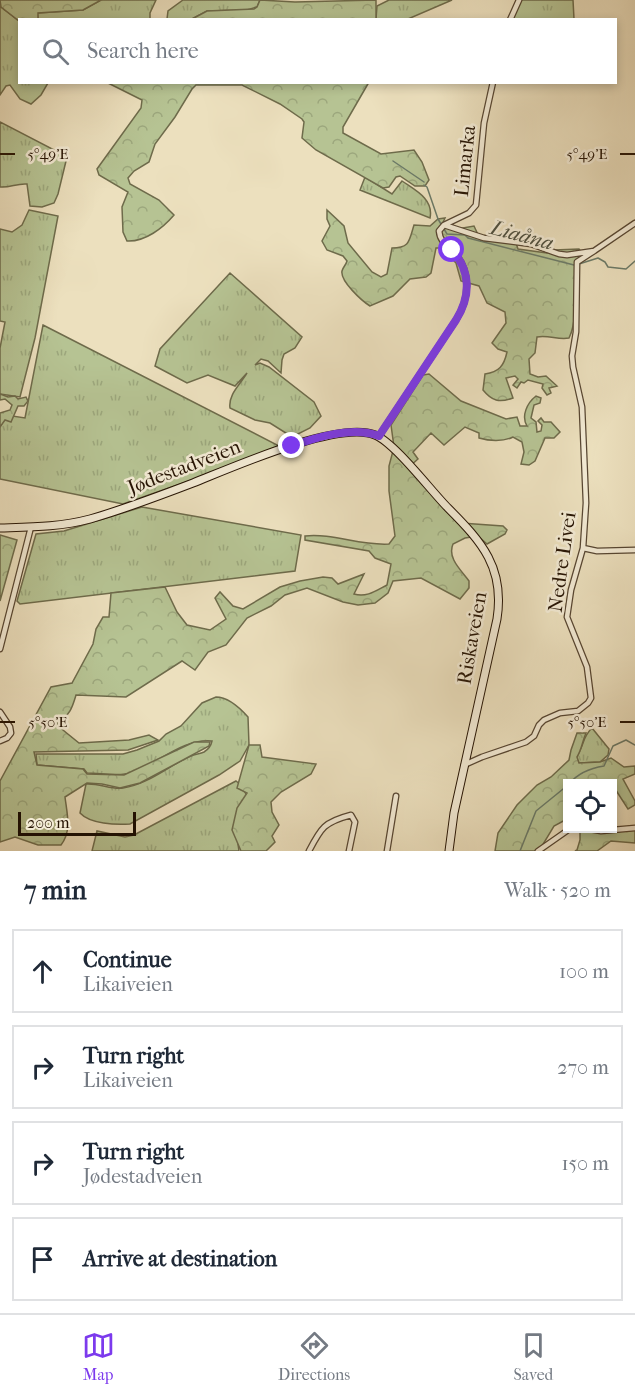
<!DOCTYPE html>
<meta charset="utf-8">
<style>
:root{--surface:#fff;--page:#f6f6f7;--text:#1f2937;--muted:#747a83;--line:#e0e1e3;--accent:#7c3aed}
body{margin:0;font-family:"IM FELL French Canon",serif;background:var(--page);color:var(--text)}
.controls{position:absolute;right:18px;bottom:18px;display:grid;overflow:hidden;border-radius:0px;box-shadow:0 3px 9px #0003}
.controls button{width:54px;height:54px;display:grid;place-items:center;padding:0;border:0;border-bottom:2px solid var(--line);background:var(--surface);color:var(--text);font:30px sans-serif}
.scale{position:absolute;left:18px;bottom:15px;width:118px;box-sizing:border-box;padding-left:6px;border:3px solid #251303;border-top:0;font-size:16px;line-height:21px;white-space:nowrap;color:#251303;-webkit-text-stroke:4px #f3ebd5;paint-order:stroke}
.stop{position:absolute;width:18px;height:18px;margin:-14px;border:4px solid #7c3aed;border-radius:50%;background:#fff}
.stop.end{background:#7c3aed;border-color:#fff;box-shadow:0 2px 6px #0008}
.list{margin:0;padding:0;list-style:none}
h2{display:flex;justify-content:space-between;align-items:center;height:78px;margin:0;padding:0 24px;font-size:26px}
h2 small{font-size:20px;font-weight:400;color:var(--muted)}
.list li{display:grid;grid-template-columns:39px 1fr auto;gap:18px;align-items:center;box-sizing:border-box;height:84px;margin:0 12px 12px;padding:0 12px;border:2px solid var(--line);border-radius:0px}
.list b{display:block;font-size:22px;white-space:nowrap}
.list p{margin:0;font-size:20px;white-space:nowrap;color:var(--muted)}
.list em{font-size:20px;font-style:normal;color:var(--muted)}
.icon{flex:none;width:33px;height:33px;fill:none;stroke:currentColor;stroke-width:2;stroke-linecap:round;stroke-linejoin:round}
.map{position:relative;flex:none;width:635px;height:851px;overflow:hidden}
.search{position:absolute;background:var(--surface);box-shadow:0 3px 9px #0003;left:18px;right:18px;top:18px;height:66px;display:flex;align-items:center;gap:15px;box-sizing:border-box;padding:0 21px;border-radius:0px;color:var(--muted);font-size:22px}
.sheet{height:462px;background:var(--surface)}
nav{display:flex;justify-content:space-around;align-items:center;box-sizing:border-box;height:84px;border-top:2px solid var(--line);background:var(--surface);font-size:16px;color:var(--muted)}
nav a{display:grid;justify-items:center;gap:3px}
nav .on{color:var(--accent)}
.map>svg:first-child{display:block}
.grass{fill:url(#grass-tufts);stroke:#6e6b4b;stroke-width:1.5}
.forest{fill:url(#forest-crowns);stroke:#6e6b4b;stroke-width:1.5}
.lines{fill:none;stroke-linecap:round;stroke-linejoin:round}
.stream{stroke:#6b7a68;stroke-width:1.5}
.minor-casing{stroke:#574632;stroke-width:7}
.secondary-casing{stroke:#251303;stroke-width:9}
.minor{stroke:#f3ebd5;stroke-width:4.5}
.secondary{stroke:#f3ebd5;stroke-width:7}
.route{stroke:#7c3aed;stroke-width:8}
.ticks{fill:none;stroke:#251303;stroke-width:2}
.labels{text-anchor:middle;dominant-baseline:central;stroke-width:5;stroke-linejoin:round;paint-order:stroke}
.street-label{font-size:20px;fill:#251303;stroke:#f3ebd5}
.water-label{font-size:21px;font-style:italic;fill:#4e4f3e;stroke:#f3ebd5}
.ticks-label{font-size:15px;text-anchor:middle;fill:#251303;stroke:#f3ebd5;stroke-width:5;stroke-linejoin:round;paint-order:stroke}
</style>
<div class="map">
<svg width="635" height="851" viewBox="0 0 635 851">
<defs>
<pattern id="grass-tufts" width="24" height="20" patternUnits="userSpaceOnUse" patternTransform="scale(1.5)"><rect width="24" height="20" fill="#b6c393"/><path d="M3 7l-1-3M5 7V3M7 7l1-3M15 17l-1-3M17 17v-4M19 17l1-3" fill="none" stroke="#9ca77d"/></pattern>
<pattern id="forest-crowns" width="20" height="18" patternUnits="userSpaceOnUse" patternTransform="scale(1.5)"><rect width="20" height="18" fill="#b6c393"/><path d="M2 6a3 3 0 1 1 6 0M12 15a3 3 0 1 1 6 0" fill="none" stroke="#9ca77d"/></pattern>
</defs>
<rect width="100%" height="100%" fill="#ece0be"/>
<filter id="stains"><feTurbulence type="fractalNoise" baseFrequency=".00333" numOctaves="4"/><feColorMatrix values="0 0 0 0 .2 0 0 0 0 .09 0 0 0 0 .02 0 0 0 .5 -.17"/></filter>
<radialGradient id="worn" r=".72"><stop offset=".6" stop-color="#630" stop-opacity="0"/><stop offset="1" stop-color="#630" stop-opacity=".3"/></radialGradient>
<path class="grass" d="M101,0h55l-6,13v6h-112l-1,-6 46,-3z
M183,0h77l-3,7 -10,3 -40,1 -15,8h-25l1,-8z
M389,0h63l-44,19h-32l1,-13z
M519,0h54l1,19 -64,1z
M0,6l19,15 1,61 28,1 -7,12 -10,9 -11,-5 -10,-14 -4,1 -6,9z
M0,122l62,32 4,7 -8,33 -4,9 -12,4 -12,-1 -3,-22c-10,-1 -17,4 -27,3z
M365,177l27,17 10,-13c13,9 32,18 28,37l-70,-28z
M29,210l29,6 -23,122 -15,59 -20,-3v-46l5,-26 -5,-1v-92l12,3 10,-7z
M230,273l72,64 -7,11 -11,6 -2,6 -1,13 -13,-12 -7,-2 -6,6 5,-2 9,4 45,35 7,14 -11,12 -16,8 -5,-1 -19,-12 -15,-3 -25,-12c-2,-14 11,-24 17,-35l-12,13 -27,-11 -21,8 -32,-17 5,-17z
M43,325l240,123 -160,56 -123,-25v-52l6,-12 19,3z
M142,507l159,28 -6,36 -275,33 -3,-3 19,-67 28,-3z
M216,697c12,0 24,11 32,20l1,28 -9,16 -21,14 -89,49c-14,1 -40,0 -50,-11l6,-29c13,-1 26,6 37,4 26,-4 45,-22 68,-32 4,-2 9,-2 13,-4 5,-3 7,-6 8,-11 -33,-3 -58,28 -87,33 -12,2 -26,-1 -38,-1l-3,-4 -47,-4 -1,-11h87l14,-4 22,-9 7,-7 15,-8 21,-23z
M592,728l17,21 -1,6 -8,7 -21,1 -3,-6c8,-10 6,-20 16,-29z
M236,781l5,4 6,11 -9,48 1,7h-147l5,-20 28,6 9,-2z"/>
<path class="forest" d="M0,0h101l-18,10 -45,3v6l-18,1 -1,1 -18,-14z
M260,0l35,2 81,-2v19h-184l15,-8 47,-2 3,-2z
M369,82l-26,45v6l38,21 33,-4 8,12 7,18 -4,6h-10l-15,-10 -4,1 -7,10 -6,1 -67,-38 -14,-12 2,-16 -2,-3 -22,-15 -38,-19h-46l-4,4 -17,28 -20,27 -6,18 -15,9 -6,7 2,6 29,16 15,15c-11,13 -29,27 -47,26l-4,-9 -1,-25 6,-15 -29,-17 -2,-6 44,-61 1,-8 -34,-17z
M327,210l17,16 4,17 24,29 9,5 6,-3 5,-26c18,0 17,-7 22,-23l16,1 8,-7 7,-1 -4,9 16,2 17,-3 7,15h6c8,-8 17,-8 27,-4l4,12 29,4 7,-3 25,-1 3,4 -5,7 -2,5c0,20 3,56 -6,73 -11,2 -20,-3 -32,-1l-2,16 -6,6 1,15 8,3 8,-1 11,10 -8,2 2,5 -4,2 -5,-7 1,-4 -15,-4 -4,3 -3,-1 -4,6 -4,-3 5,-6 -3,-3 -9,2 7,20c-14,5 -21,3 -30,-8l2,-16c14,-2 19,-8 22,-22l-9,-3 -6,-6 14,-20 -1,-11 -18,-9 -8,-17 -18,-5 -5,-18 -15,-15h-5l-5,25 -5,4 -16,2 -17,17 -23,10c-8,-5 -30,-25 -28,-35 1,-4 4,-6 5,-10l-4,-5 -16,-6 -5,-9 8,-15 -3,-7z
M429,374l32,27 45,18 11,-2 3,9h7c-6,-10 0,-23 9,-30l5,2 -1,5 -6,2 -3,13 5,4 1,10 4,-1 1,-6 -4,-4 3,-3 3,4h7l9,10 -6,6h-9l-10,23 -6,4 -8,-1 3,-12 -2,-10 -9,-5c-10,5 -24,4 -34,1v-5l-14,-6 -21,18 -13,-12 -18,19 5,7 -10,9 53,55 42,3 4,4 -2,4 -18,10 -9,-8 -13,2 -12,6c-6,14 8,26 16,37v7l-9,11 -39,-21 -28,3 -5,12 -13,10 -17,2 -15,-3 -36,-14 -22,7 -14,11 -24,12 -21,27 -18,7 -13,18 -13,-9 -56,36 -50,-2c-3,10 -6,22 -18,25v6l21,17 50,-3 20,-5 9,5 -30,10 -94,2 3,13 46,4 4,5 37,1 70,-33h16l-1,4 -69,37 -20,5 -18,-4 -15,-1 -22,14c2,17 7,34 -4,48h-23l-23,-8 -15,5v-61l51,-94 21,-4 21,-39 3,-15 7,-12h6l2,-24 54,-6 12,25 10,13 23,5 16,-11 -11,-21 5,-6 13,14 10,3 37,-22 20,-6 23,-4 9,1 6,6 26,-10 -10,20c13,4 23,-4 33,-9l4,-21 -16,-6 -6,-7 -64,-11v-4c28,-3 55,10 84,8l6,-8 -6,-45v-25l5,-19 -3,-22 32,-50z
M0,394l8,3 7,-1 3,3 8,-2 2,4 -4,5h-6l-7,16 -6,-2 -5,7v-14l10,-3 2,-5 -7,-6 -5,1z
M0,535l17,5 -17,61z
M577,733h9c-4,9 -4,16 -9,24l2,6 21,-1 11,-4 13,9 11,-1v8l-12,5 12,22v4l-7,4 -18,-28 -5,2 -37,1 -1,35 -13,7 -15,25h-44l3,-18 19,-28 20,-20 14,-8 18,-17 2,-10z
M249,745h11l2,12 54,7 -5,10 -30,18 -10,10 1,10 7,13 -7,11 3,6 -9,9h-25l-9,-21 5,-22 10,-15 -10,-5z
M580,829l21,4 34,-3v13l-24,-2 -14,10h-22l2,-1 3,-10z"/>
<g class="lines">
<path class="stream" d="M393,161l31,21
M424,185l3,2 11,32 9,15 18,1 3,3 106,27
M579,264l19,-6 7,4 3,5 18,2 9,-8
M569,784c9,-11 22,-16 35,-18l9,-20 13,-6 9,5
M520,851l16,-40 32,-26"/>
<defs>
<path id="minor" d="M510,20l9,-20
M444,225l25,-12 7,-8 8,-82 9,-41
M379,436l77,-116c14,-22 16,-50 -4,-70 -7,-6 -12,-9 -13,-19l5,-6 40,13 47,6 28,10 8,1 27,-4 41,-28
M583,548l14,3 38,-1
M0,649l31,-122
M0,712l10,15 1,6 -4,5 -7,3
M464,765l18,-8 44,-15 8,-6 5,-11 5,-5 16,-7 18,-2 10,-8 3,-5 -4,-31 -20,-50 4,-27 12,-42 3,-45 -4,-96 -9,-40 -1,-11 4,-24 1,-70 17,-11
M584,828l17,3 34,-3
M309,851c12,-23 15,-29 42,-36l4,7 -6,29
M387,851l9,-55
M538,851l33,-23"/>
<path id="secondary" d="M0,528c31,-1 60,-1 90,-9 35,-10 69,-23 103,-36 38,-15 145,-63 182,-48 20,8 56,56 73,73 34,34 57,60 49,111l-43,194 -5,38"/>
</defs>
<use href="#minor" class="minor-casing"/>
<use href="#secondary" class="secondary-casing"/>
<use href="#minor" class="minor"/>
<use href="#secondary" class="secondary"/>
</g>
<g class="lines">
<path class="route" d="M292,446c25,-9 61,-20 87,-10l77,-116c15,-24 15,-49 -4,-70"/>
</g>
<path class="ticks" d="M0,154h15M620,154h15M0,722h15M620,722h15"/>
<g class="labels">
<g class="street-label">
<text transform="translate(465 161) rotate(-84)">Limarka</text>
<text transform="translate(184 467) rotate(-21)">Jødestadveien</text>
<text transform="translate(562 562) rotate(-82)">Nedre Livei</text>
<text transform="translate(472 638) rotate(-80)">Riskaveien</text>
</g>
<g class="water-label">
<text transform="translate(522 235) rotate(15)">Liaåna</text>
</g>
</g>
<g class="ticks-label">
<text x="587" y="159">5°49'E</text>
<text x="48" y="159">5°49'E</text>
<text x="587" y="727">5°50'E</text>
<text x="48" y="727">5°50'E</text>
</g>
<rect width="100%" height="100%" filter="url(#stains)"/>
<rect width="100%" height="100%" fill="url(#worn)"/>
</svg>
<div class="controls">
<button><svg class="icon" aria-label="locate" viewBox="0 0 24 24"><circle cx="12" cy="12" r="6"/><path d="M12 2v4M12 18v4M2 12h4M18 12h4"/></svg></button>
</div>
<div class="scale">200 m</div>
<div class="stop" style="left:452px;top:250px"></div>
<div class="stop end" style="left:292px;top:446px"></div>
<div class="search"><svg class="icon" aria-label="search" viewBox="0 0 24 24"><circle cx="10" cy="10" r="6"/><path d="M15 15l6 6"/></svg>Search here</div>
</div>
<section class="sheet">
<h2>7 min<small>Walk · 520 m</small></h2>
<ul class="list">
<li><svg class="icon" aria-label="ahead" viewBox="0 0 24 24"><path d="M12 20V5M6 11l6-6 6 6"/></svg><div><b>Continue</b><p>Likaiveien</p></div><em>100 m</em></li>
<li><svg class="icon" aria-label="right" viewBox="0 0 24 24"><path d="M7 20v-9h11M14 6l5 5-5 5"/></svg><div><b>Turn right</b><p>Likaiveien</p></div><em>270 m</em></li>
<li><svg class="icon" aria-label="right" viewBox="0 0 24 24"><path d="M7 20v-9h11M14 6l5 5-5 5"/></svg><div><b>Turn right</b><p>Jødestadveien</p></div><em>150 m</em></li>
<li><svg class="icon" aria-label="arrive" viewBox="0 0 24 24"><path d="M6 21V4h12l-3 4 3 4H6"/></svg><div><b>Arrive at destination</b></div></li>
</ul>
</section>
<nav>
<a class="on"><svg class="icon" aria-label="map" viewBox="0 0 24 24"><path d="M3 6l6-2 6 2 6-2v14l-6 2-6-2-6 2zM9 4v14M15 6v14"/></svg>Map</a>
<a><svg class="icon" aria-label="directions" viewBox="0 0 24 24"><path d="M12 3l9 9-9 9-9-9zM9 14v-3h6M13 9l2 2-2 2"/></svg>Directions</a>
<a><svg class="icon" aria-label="saved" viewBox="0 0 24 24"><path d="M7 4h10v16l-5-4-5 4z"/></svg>Saved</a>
</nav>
